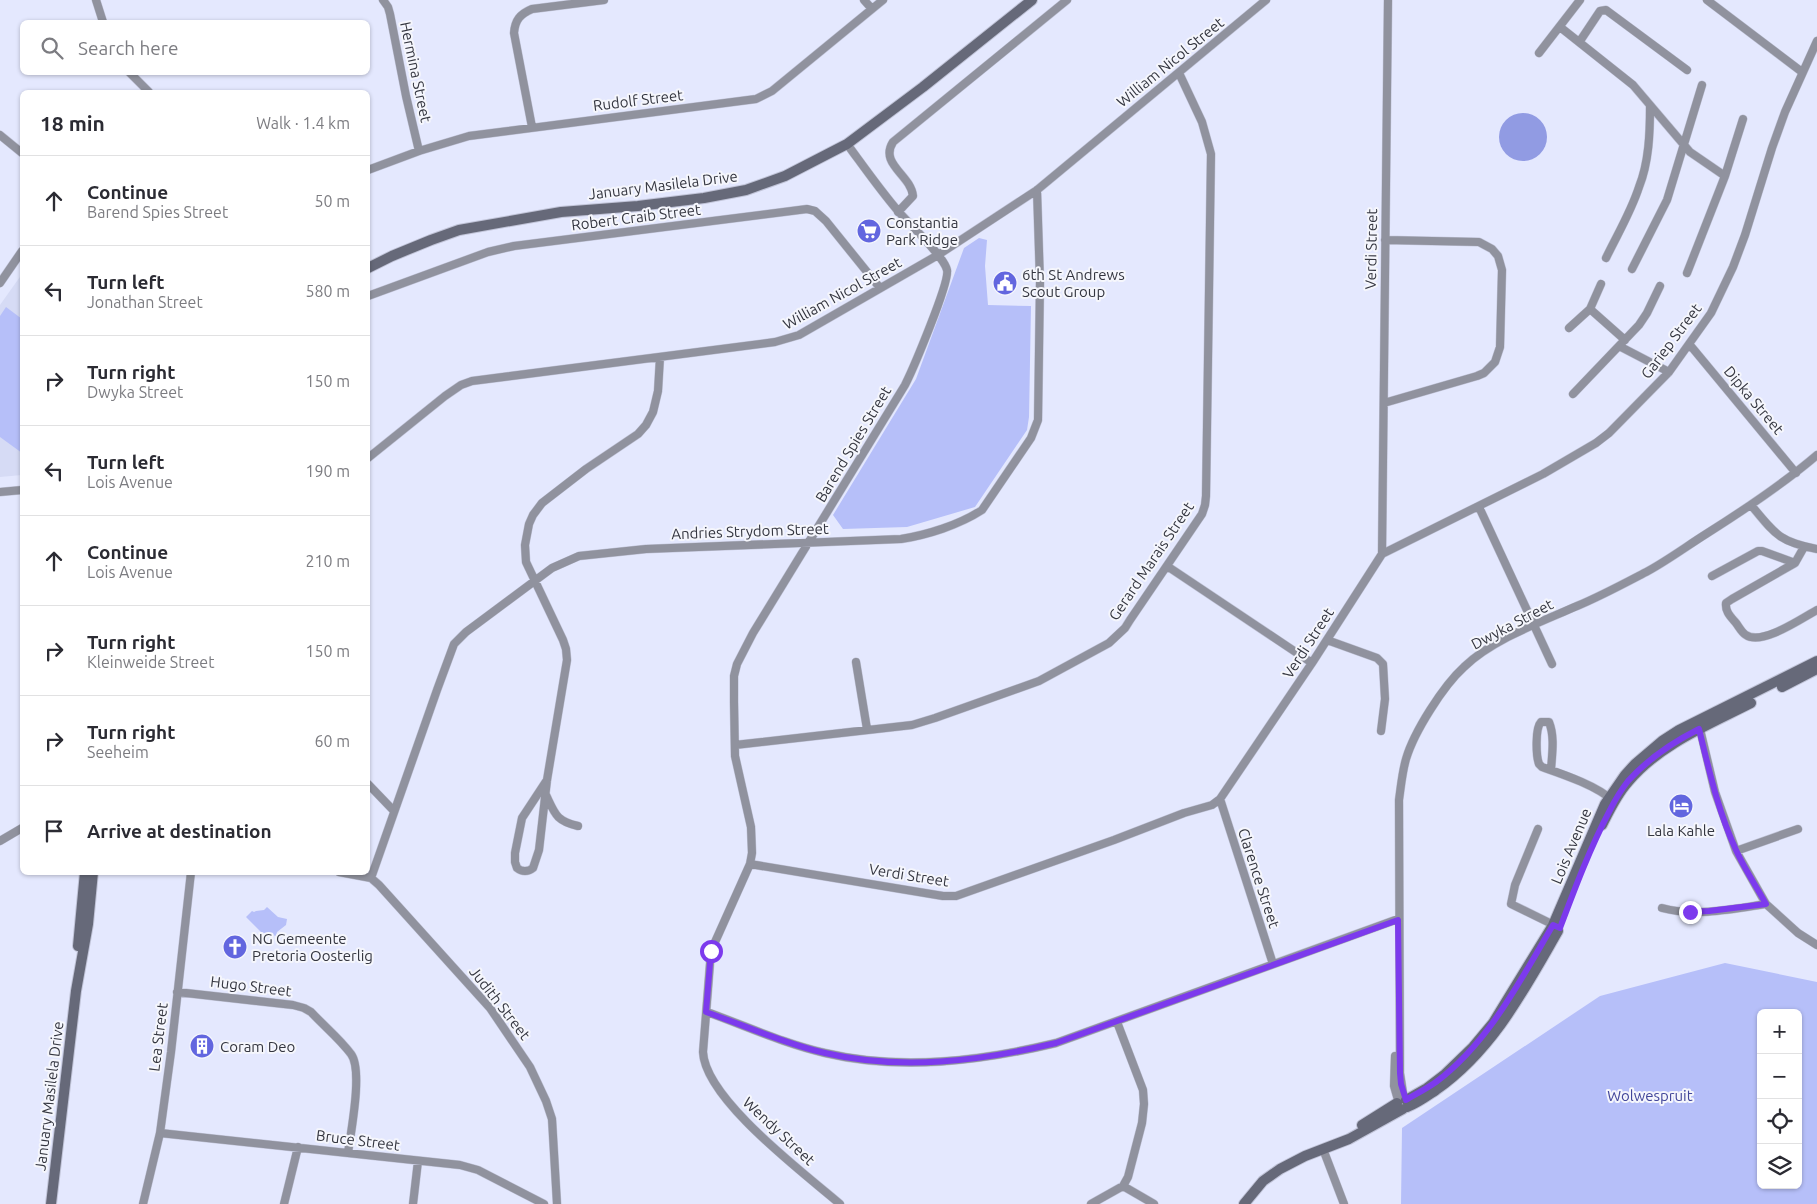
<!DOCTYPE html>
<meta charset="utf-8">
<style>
:root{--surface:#fff;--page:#f2f2f3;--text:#2b2b33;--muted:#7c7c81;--line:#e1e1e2}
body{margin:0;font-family:Ubuntu,sans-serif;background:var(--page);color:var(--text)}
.controls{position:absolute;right:15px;bottom:15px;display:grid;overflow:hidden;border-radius:8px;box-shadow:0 1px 4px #0004}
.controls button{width:45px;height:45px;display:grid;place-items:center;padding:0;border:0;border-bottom:1px solid var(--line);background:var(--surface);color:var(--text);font:25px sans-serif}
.stop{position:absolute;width:15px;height:15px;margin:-11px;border:4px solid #7c3aed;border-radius:50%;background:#fff}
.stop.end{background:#7c3aed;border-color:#fff;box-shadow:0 1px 5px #0008}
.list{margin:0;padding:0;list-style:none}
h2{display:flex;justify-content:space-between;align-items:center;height:65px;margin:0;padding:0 20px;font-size:21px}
h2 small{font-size:16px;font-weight:400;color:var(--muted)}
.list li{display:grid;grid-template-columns:32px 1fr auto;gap:15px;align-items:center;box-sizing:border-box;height:90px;padding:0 20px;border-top:1px solid var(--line)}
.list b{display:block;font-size:19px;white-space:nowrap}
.list p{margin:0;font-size:16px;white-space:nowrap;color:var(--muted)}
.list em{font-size:16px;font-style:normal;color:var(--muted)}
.icon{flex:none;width:28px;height:28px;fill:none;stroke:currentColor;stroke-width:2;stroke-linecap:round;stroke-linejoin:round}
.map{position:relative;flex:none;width:1817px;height:1204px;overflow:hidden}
.search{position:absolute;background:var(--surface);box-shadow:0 1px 4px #0004;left:20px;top:20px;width:350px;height:55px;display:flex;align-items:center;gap:12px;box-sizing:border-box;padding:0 18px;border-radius:8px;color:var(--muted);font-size:19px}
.panel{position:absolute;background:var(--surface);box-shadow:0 1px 4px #0004;left:20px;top:90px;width:350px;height:785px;border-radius:8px}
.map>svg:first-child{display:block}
.built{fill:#d6dbf5}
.green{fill:#b6bff9;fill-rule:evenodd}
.water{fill:#919be3}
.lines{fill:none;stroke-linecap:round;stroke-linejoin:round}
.street-casing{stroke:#c1c4d8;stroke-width:9}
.secondary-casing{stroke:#c1c4d8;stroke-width:12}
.street{stroke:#90929e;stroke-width:8}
.secondary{stroke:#666979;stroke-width:10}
.route{stroke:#7c3aed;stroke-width:6}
.labels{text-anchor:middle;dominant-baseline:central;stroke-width:4;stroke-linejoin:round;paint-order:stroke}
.street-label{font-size:15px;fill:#343640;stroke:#f5f6fc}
.poi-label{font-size:15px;fill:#343640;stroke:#f5f6fc;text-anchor:start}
.park-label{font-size:15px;fill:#42469a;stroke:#f5f6fc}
</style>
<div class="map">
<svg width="1817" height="1204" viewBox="0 0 1817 1204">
<rect width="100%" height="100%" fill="#e4e8fe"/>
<path class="built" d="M22,274v201l-22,2v-172z"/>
<path class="green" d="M979,238l8,2 -2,26 3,39 43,1 -2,111 -2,13 -52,77 -68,20 -64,2 -10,-14 83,-136 48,-131z
M6,307l16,12v134l-22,-16v-121z
M267,907l11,10 9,2 -1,6 -9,7 -1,4 -15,-4 -15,-15 6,-6 2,1 2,-1 8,-1z
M1725,963l92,19v222h-416l1,-76 198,-132zM1761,1013h37v172h-37z"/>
<path class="water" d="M1499 137a24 24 0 1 1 48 0a24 24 0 1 1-48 0Z"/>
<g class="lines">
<defs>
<path id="street" d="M96,0l7,22
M383,0l5,7 2,7 16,82 13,55
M864,0l8,9
M1707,0l95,72
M1560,27l73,58 57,67 35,24 -38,97
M1580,41l20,-30 6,-1 81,60
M1539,53l41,-53
M129,72l20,20
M532,127l-18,-94c1,-13 6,-19 18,-24l72,-9
M0,135l22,18
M368,170l51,-19 50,-15 287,-37 16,-8 111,-91
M1725,176l18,-57
M898,212l15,-16c-2,-21 -34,-32 -20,-54l174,-142
M1606,258c11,-23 25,-46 33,-71 10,-25 11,-54 11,-81
M1632,269l35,-69 35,-115
M0,283l22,-32
M1601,284l-11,25 35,31
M368,296l120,-44 26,-6 293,-37 8,2 11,10 54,67
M1569,328l21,-19
M1690,345l106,128
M1619,346l50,26
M1573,394l66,-69 8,-12 13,-27
M1384,403l93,-27 7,-3 11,-11 5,-15 2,-77 -4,-14 -6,-7 -13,-7 -94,-2
M368,458l77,-62 16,-11 11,-4 303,-39 24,-7 139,-80 99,-65 229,-190
M0,492l22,-2
M1751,505c24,29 28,37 66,44
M1479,507l73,157
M1804,547l-9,16 -63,36 -6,4c-1,9 5,14 10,20 3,4 6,10 10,12 16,11 56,-17 71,-25
M1382,554l161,-80 53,-31 13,-10 60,-61 42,-59 22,-46 12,-32 27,-87 13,-36 32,-71
M1167,566l145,97
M1712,576l46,-25h4l33,12
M1327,640l50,18 6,6 2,35 -4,32
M856,662l11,67
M1699,725l16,67 21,59 30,53 32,29 19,12
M735,745l177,-20 23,-7 104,-37 70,-38 16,-15 5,-8 72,-106 3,-9 1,-9 5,-342 -9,-32 -23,-49
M1551,770c1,-16 4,-33 -2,-48h-8c-6,6 -5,34 -2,42l3,3c20,7 56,19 71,34
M547,780l-25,38 -7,35v9l2,6c5,4 11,4 16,0l6,-18 8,-70 20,-120 -1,-11 -3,-9 -37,-78 -1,-17 4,-21 4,-9 9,-12 44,-34 52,-35 8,-9 7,-13 5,-21 2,-34
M368,784l26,27
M546,795c9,19 10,26 32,31
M1220,799l53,165
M1538,829l-23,56 -4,19 47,23
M0,841l22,-13
M1736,851l62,-22
M750,864l193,32h13l158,-56 70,-27 28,-8 8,-6 92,-136 70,-109 6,-554
M339,872l32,6 8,7 111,123 40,59 16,34 6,18 5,85
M371,878l66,-188 17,-46 12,-12 86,-64 27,-12 67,-7 255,-10c26,-4 58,-14 81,-29l49,-72 7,-18 2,-138 -3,-92
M1662,908c33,9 71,1 104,-4
M177,992l116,13 11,3 7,4c13,14 29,27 40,42 12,16 0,77 -3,99
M707,1012c39,14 78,32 118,41 76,18 156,8 231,-10l342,-124
M1395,1056l-1,30 4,14
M1404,1099l-4,-26 -1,-273c2,-14 3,-27 7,-41 8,-27 37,-73 58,-92 29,-28 77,-45 113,-61 24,-10 48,-23 71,-35 20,-11 39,-25 58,-37 38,-24 76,-49 111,-79
M160,1133l300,32 18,5 66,34
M1323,1149l21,55
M1123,1186l31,18
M143,1204l17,-71 11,-81 20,-180
M284,1204l14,-57
M413,1204l5,-43
M840,1204c-36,-31 -135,-105 -137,-152l8,-101 39,-87 2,-11 -1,-26 -16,-71 -1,-54v-26l3,-12 16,-31 152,-248c8,-16 45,-103 42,-115 -3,-14 -38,-46 -49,-59 -18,-21 -34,-44 -51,-67
M1091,1204l32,-18 5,-9 14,-54 2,-19 -1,-14 -26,-68"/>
<path id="secondary" d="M368,268l24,-12 39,-16 28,-10 102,-18 77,-6 66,-8 42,-8 39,-14 62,-32 76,-57 109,-87
M1782,687l35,-18
M1602,825c7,-14 15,-31 26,-43 32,-38 80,-57 123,-79
M78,946l7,-74
M1406,1100l21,-12 17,-13 29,-28 20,-24 60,-98 52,-121 20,-29 10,-11 27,-23 17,-11 138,-69
M1407,1107c11,-4 20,-11 29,-17 57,-40 88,-100 122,-159
M1362,1125l35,-22
M51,1204l25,-213 12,-67 5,-52
M1244,1204l19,-23 17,-12 25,-13 44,-17 54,-30"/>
</defs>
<use href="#street" class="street-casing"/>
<use href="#secondary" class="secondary-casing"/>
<use href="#street" class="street"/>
<use href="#secondary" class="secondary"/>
</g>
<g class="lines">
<path class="route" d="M711,951l-5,61c40,14 79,32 119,41 76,18 156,8 231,-10l342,-123 2,153 1,11 5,16c10,-6 20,-11 30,-18 53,-40 84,-101 117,-157l7,3c15,-40 30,-80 50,-118 5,-10 11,-20 18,-29 20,-22 45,-39 71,-52 10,41 19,82 37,121 8,18 20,36 30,54l-57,7 -19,1"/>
</g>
<defs>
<symbol id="supermarket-disc" viewBox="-11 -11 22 22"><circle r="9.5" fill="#6266df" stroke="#f5f6fc"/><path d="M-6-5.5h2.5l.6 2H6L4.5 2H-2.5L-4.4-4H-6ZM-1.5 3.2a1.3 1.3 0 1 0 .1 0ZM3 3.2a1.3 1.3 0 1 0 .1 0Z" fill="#fff"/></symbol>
<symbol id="civic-disc" viewBox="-11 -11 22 22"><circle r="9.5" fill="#6266df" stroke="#f5f6fc"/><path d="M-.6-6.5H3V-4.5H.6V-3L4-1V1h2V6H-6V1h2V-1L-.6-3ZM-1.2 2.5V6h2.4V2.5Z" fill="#fff"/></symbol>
<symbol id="hotel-disc" viewBox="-11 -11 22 22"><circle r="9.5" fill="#6266df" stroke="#f5f6fc"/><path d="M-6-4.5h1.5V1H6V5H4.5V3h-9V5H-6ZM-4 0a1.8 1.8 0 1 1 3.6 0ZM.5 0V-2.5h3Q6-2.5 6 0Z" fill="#fff"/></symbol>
<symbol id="church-disc" viewBox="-11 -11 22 22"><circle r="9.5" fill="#6266df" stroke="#f5f6fc"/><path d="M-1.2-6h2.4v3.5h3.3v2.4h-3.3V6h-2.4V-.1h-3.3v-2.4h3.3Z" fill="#fff"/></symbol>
<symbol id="building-disc" viewBox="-11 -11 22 22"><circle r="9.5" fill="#6266df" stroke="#f5f6fc"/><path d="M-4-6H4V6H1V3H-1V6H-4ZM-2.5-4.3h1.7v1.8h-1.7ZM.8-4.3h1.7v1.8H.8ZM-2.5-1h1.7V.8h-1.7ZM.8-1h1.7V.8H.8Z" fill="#fff"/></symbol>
</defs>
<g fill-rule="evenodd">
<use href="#supermarket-disc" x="855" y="217" width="28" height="28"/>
<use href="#civic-disc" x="991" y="269" width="28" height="28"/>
<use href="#hotel-disc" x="1667" y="792" width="28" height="28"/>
<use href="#church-disc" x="221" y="933" width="28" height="28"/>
<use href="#building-disc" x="188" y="1032" width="28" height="28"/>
</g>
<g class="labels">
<g class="street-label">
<text transform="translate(1170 62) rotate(-39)">William Nicol Street</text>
<text transform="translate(416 72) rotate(78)">Hermina Street</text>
<text transform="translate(638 100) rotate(-7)">Rudolf Street</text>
<text transform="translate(663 185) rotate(-7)">January Masilela Drive</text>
<text transform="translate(636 217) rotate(-7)">Robert Craib Street</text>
<text transform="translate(1371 249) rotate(-89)">Verdi Street</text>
<text transform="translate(842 293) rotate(-29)">William Nicol Street</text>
<text transform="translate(1671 341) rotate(-53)">Gariep Street</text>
<text transform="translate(1754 400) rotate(50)">Dipka Street</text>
<text transform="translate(853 444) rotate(-59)">Barend Spies Street</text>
<text transform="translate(750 531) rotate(-2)">Andries Strydom Street</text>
<text transform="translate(1151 561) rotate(-56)">Gerard Marais Street</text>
<text transform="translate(1512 624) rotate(-28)">Dwyka Street</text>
<text transform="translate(1308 643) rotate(-57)">Verdi Street</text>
<text transform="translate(1571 846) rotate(-67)">Lois Avenue</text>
<text transform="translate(909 875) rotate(9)">Verdi Street</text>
<text transform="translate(1259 878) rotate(72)">Clarence Street</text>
<text transform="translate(251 986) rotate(7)">Hugo Street</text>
<text transform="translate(500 1003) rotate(52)">Judith Street</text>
<text transform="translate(158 1037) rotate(-83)">Lea Street</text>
<text transform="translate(49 1096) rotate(-83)">January Masilela Drive</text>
<text transform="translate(779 1131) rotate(43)">Wendy Street</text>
<text transform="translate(358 1140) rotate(7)">Bruce Street</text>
</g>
<g class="poi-label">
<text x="886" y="222">Constantia<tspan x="886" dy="17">Park Ridge</tspan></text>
<text x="1022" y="274">6th St Andrews<tspan x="1022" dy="17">Scout Group</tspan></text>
<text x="1681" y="830" text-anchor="middle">Lala Kahle</text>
<text x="252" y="938">NG Gemeente<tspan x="252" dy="17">Pretoria Oosterlig</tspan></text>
<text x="220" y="1046">Coram Deo</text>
</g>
<g class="park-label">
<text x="1650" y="1095">Wolwespruit</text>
</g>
</g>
</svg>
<div class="controls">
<button>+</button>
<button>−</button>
<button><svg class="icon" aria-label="locate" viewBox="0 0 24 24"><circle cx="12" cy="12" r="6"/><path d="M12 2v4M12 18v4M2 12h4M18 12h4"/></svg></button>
<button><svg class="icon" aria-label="layers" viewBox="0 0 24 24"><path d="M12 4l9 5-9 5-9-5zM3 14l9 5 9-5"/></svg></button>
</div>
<div class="stop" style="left:711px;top:951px"></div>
<div class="stop end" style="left:1690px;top:912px"></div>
<div class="search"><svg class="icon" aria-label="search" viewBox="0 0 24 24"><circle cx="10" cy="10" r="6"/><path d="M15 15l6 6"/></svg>Search here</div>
<section class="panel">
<h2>18 min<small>Walk · 1.4 km</small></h2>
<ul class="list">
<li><svg class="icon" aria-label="ahead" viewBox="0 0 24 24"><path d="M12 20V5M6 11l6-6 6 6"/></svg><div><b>Continue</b><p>Barend Spies Street</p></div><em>50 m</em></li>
<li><svg class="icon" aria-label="left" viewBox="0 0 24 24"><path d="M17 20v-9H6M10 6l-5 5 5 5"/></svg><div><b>Turn left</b><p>Jonathan Street</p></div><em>580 m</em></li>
<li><svg class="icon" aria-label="right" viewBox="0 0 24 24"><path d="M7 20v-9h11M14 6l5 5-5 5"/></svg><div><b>Turn right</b><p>Dwyka Street</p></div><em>150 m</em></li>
<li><svg class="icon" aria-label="left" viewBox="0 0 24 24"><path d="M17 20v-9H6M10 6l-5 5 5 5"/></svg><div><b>Turn left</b><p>Lois Avenue</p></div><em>190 m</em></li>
<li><svg class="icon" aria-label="ahead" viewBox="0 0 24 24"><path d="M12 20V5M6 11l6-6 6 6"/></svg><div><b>Continue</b><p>Lois Avenue</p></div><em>210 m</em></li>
<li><svg class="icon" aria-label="right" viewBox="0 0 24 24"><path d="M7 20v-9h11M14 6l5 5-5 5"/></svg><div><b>Turn right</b><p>Kleinweide Street</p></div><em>150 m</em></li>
<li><svg class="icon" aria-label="right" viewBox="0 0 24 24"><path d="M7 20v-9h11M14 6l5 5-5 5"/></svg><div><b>Turn right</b><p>Seeheim</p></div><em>60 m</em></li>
<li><svg class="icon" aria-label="arrive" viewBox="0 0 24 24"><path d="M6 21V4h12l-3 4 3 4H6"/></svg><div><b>Arrive at destination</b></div></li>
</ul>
</section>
</div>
